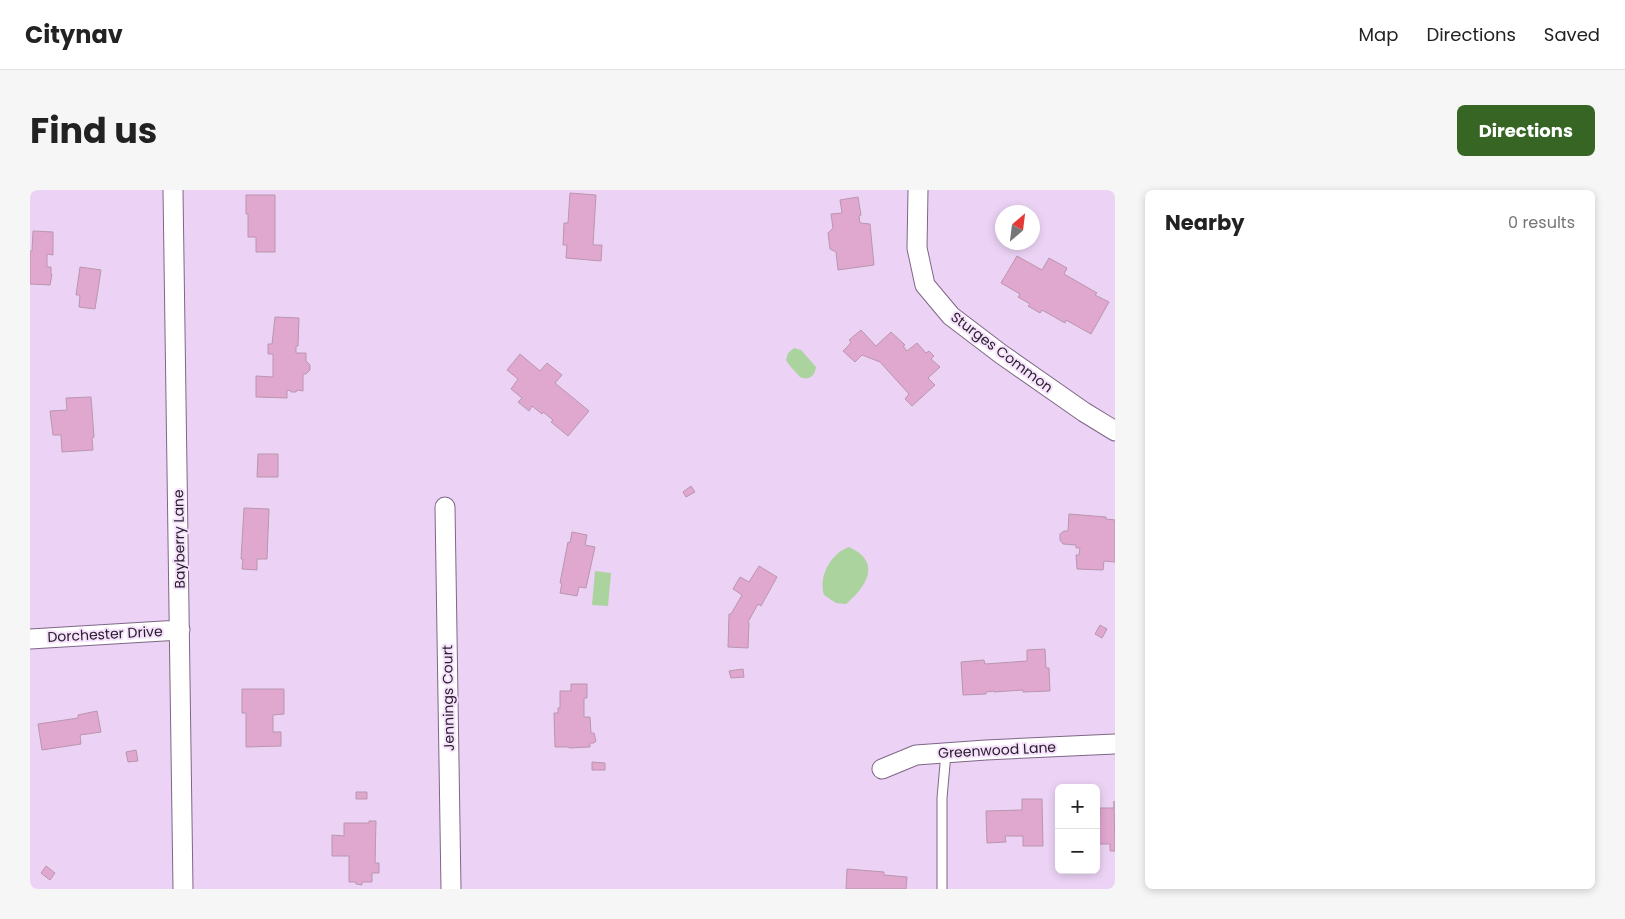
<!DOCTYPE html>
<meta charset="utf-8">
<style>
:root{--surface:#fff;--page:#f6f6f6;--text:#222;--muted:#767676;--line:#e0e0e0;--accent:#376524}
body{margin:0;font-family:Poppins,sans-serif;background:var(--page);color:var(--text)}
.controls{position:absolute;right:15px;bottom:15px;display:grid;overflow:hidden;border-radius:8px;box-shadow:0 2px 8px #0003}
.controls button{width:45px;height:45px;display:grid;place-items:center;padding:0;border:0;border-bottom:1px solid var(--line);background:var(--surface);color:var(--text);font:25px sans-serif}
.compass{position:absolute;left:965px;top:15px;width:45px;height:45px;border-radius:50%;background:var(--surface);box-shadow:0 2px 8px #0003;rotate:28deg}
.list{margin:0;padding:0;list-style:none}
h2{display:flex;justify-content:space-between;align-items:center;height:65px;margin:0;padding:0 20px;font-size:21px}
h2 small{font-size:16px;font-weight:400;color:var(--muted)}
.map{position:relative;flex:none;width:1085px;height:699px;overflow:hidden;border-radius:8px}
header{display:flex;align-items:center;gap:30px;box-sizing:border-box;height:70px;padding:0 25px;background:var(--surface);border-bottom:1px solid var(--line)}
header strong{font-size:24px}
nav{display:flex;gap:28px;margin-inline-start:auto;font-size:18px}
.intro{display:flex;align-items:center;justify-content:space-between;box-sizing:border-box;height:120px;padding:0 30px}
h1{margin:0;font-size:35px}
.button{padding:12px 22px;border-radius:8px;background:var(--accent);color:#fff;font-size:18px;font-weight:700}
main{display:flex;gap:30px;padding:0 30px}
aside{flex:1;background:var(--surface);border-radius:8px;box-shadow:0 2px 8px #0003}
.map>svg:first-child{display:block}
.water{fill:#abd39d}
.building{fill:#e0a7cf;stroke:#b996ae}
.lines{fill:none;stroke-linecap:round;stroke-linejoin:round}
.lane-casing{stroke:#7e6786;stroke-width:11}
.street-casing{stroke:#7e6786;stroke-width:21}
.lane{stroke:#fff;stroke-width:9}
.street{stroke:#fff;stroke-width:19}
.labels{text-anchor:middle;dominant-baseline:central;stroke-width:4;stroke-linejoin:round;paint-order:stroke}
.street-label{font-size:14px;fill:#2a202d;stroke:#f7e2fd}
</style>
<header>
<strong>Citynav</strong>
<nav><a>Map</a><a>Directions</a><a>Saved</a></nav>
</header>
<div class="intro"><h1>Find us</h1><a class="button">Directions</a></div>
<main>
<div class="map">
<svg width="1085" height="699" viewBox="0 0 1085 699">
<rect width="100%" height="100%" fill="#ecd3f5"/>
<path class="water" d="M764,158l7,2 15,17c-1,9 -7,14 -16,10 -5,-6 -11,-11 -14,-17l2,-7z
M819,357c33,15 18,39 -3,57l-10,-1 -12,-8c-6,-18 7,-42 25,-48z
M565,381l16,2 -3,33 -16,-1z"/>
<path class="building" d="M540,3l26,2 -3,50h9l-1,16 -35,-3 1,-13h-4l1,-22h4z
M216,5h29v57h-19v-15h-8v-23h-2z
M828,7l3,18 -2,1 1,7 10,1 4,41 -36,5 -2,-18 -6,-3 -2,-16 5,-5 -2,-14 11,-1 -2,-13z
M3,41l20,1v23l-6,-1v13h4v7h1l-2,11 -20,-1v-33h2z
M987,66l25,14 7,-12 18,10 -3,6 33,19 -2,2 14,7 -18,32 -25,-14 -1,3 -23,-13 -2,3 -12,-7 2,-2 -12,-7 2,-3 -19,-11z
M50,77l21,3 -6,39 -16,-2 1,-12h-4z
M245,127l24,1 -1,28h-2v7h10v8l4,4v5l-4,4h-3v17l-6,-1 -1,2h-5v-1l-4,-1v8l-31,-1v-21l17,1v-23h-5v-10h4z
M831,140l15,16 15,-14 14,13 -2,1 4,5 10,-8 9,10 3,-2 5,5 -3,3 9,8 -12,11 7,7 -23,21 -7,-7 4,-5 -29,-32 -18,-7 -7,7 -12,-11 6,-6 2,-3 -2,-2z
M490,164l20,17 7,-8 15,12 -7,8 34,28 -21,25 -17,-14 2,-2 -10,-8 -1,2 -10,-8 -3,5 -11,-9 4,-4 -11,-9 7,-10 -11,-9z
M61,207l3,40 -2,1 1,12 -31,2 -1,-17h-8l-3,-24 17,-1 -1,-12z
M228,264h20v23h-21z
M661,296l4,6 -9,5 -3,-5z
M214,318l25,1 -2,50h-10v11l-15,-1 1,-10h-2z
M1039,324l37,3v2l9,1v42l-11,-1 -1,9 -26,-1 -1,-14h3l1,-7h-4v-3l-13,-1 -3,-4v-6l4,-3h4z
M542,342l15,3 -2,10 10,2 -9,41 -7,-1 -2,9 -17,-3 2,-10h-2l8,-41 2,1z
M729,376l18,11 -16,29 -3,-2 -10,18 1,1 -1,25 -20,-1 1,-33h2l11,-19 -9,-6 7,-12 9,5z
M1070,435l7,4 -5,9 -7,-4z
M1015,459l1,19h3l1,23 -27,1v-2l-29,2v-1l-8,1v2l-23,1 -2,-33 23,-2 1,4 42,-3v-11z
M713,479l1,8 -13,1 -2,-7z
M541,494h16v14h-3v19h6l1,16h3l2,8 -2,2h-4v4l-21,1v-1h-14l-1,-34h4v-5h2v-17h11z
M212,499h42v25l-11,1v17h8v14l-35,1v-34h-4z
M67,521l4,21 -21,3 1,9 -39,6 -4,-26 40,-6v-3z
M106,560l2,11 -10,1 -2,-10z
M562,572l13,1v7h-13z
M326,602h11v7h-11z
M992,609h20l1,47h-20v-10h-18l1,6 -19,1 -1,-32 36,-1z
M1084,611l1,50h-5v-7h-11l1,-36h14z
M339,631h7l-1,42h4v10h-7v9h-10v3l-6,-1v-2h-7v-26h-17v-21l12,1v-13h25z
M16,676l9,7 -5,7 -9,-7z
M817,679l37,3v3l23,2 -1,12h-60z"/>
<g class="lines">
<defs>
<path id="lane" d="M912,699v-91l4,-45"/>
<path id="street" d="M143,0l10,699
M888,0l-1,58 8,37 26,31 50,38 83,58 31,19
M415,317l6,382
M0,449l150,-9
M852,579l34,-14 70,-5 129,-6"/>
</defs>
<use href="#lane" class="lane-casing"/>
<use href="#street" class="street-casing"/>
<use href="#lane" class="lane"/>
<use href="#street" class="street"/>
</g>
<g class="labels">
<g class="street-label">
<text transform="translate(972 162) rotate(37)">Sturges Common</text>
<text transform="translate(149 349) rotate(-91)">Bayberry Lane</text>
<text transform="translate(75 444) rotate(-3)">Dorchester Drive</text>
<text transform="translate(418 508) rotate(-91)">Jennings Court</text>
<text transform="translate(967 560) rotate(-3)">Greenwood Lane</text>
</g>
</g>
</svg>
<div class="controls">
<button>+</button>
<button>−</button>
</div>
<svg class="compass" viewBox="-18 -18 36 36"><path d="M0-13l5 13h-10z" fill="#e53935"/><path d="M0 13l5-13h-10z" fill="#767676"/></svg>
</div>
<aside>
<h2>Nearby<small>0 results</small></h2>
<ul class="list">
</ul>
</aside>
</main>
